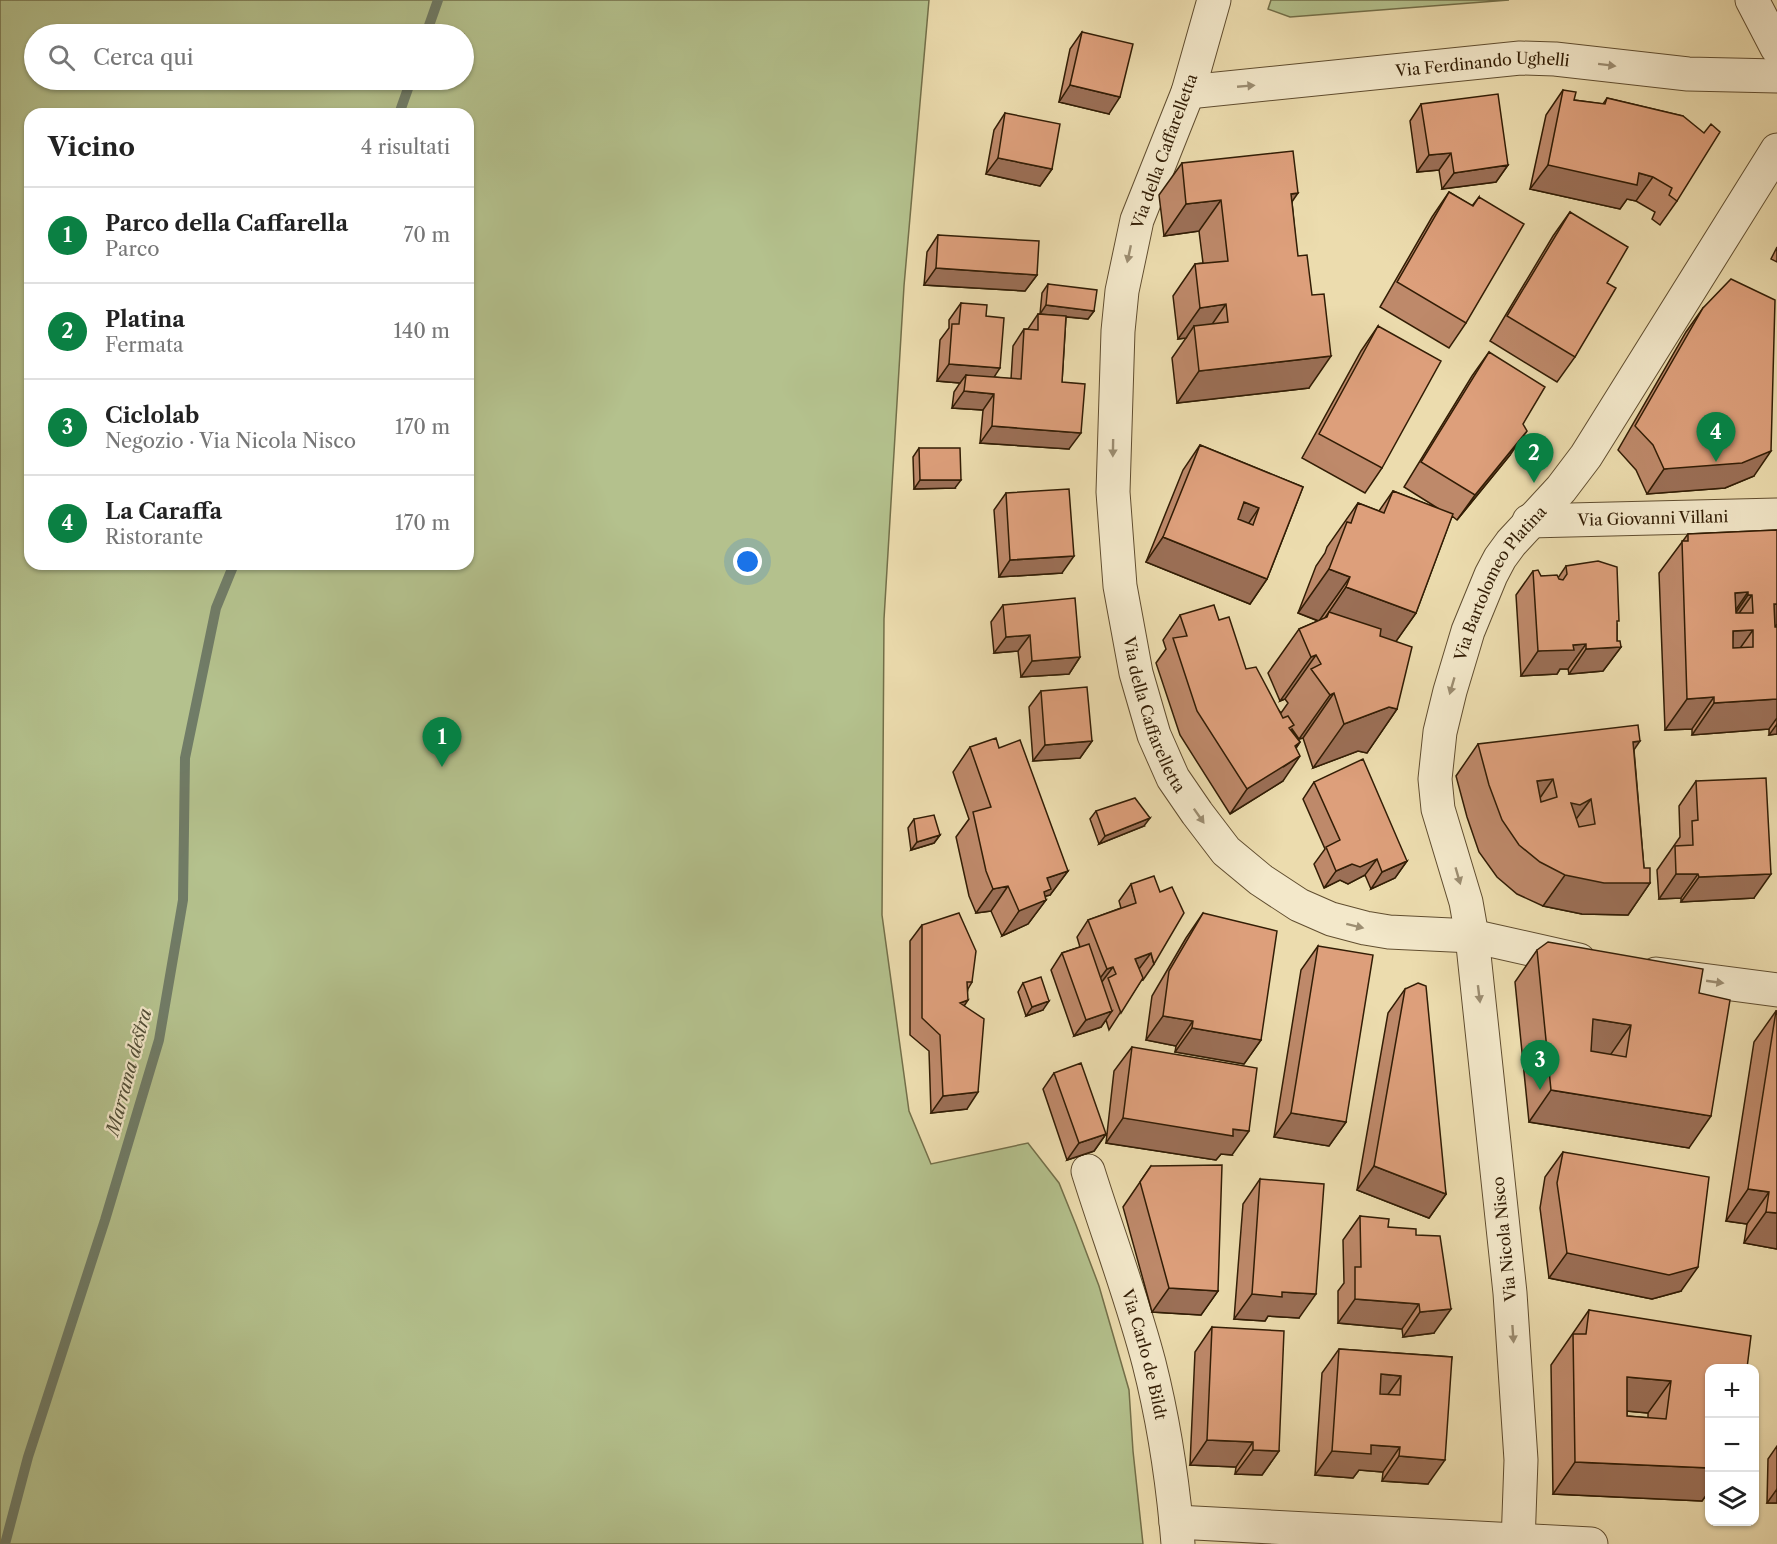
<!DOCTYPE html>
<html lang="it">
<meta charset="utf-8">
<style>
:root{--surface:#fff;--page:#f2f2f2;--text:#222;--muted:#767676;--line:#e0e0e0;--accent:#0b8043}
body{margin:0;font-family:"Libre Caslon Text",serif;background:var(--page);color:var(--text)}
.controls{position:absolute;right:18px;bottom:18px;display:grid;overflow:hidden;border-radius:12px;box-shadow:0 2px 4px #0004}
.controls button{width:54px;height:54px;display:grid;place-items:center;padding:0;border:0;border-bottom:2px solid var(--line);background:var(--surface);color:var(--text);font:30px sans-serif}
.you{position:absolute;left:748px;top:562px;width:21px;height:21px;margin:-15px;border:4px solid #fff;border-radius:50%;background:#1a73e8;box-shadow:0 0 0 9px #1a73e833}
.badge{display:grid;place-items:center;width:39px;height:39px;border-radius:50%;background:var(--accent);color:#fff;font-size:20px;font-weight:700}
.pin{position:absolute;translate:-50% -50px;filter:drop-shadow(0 2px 3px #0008)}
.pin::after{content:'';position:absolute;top:32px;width:21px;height:18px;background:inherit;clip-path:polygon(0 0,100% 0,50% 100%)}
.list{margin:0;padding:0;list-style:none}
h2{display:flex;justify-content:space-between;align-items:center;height:78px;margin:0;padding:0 24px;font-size:26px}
h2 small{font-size:20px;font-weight:400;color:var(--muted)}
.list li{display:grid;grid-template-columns:39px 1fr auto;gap:18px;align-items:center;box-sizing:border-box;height:96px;padding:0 24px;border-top:2px solid var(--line)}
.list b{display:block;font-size:22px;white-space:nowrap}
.list p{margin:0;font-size:20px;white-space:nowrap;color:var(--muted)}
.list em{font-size:20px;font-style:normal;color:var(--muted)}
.icon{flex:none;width:33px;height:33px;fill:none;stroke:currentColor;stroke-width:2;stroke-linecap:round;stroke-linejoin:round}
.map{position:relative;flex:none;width:1777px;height:1544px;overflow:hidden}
.search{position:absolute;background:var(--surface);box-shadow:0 2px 4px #0004;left:24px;top:24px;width:450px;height:66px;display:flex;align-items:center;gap:15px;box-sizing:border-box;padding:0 21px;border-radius:33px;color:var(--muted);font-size:22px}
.panel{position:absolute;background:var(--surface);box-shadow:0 2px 4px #0004;left:24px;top:108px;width:450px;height:462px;border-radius:18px}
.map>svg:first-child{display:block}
.green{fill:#b4c18d;stroke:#736f49;stroke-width:1.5;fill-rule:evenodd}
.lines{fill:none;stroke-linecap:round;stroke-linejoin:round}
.stream{stroke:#707c67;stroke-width:10}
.street-casing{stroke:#604d2f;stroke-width:35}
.street{stroke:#f3e8ca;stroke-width:33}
.wall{fill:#be896a;stroke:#321d05;stroke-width:1.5;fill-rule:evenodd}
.shaded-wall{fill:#9b6f56;stroke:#321d05;stroke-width:1.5}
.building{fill:#dd9f7b;stroke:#321d05;stroke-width:1.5;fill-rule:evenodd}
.oneway{fill:#9c8d71}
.labels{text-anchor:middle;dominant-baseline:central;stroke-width:4.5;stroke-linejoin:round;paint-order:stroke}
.street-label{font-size:16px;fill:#321d05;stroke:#f3e8ca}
.water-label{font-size:18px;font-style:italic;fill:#514d36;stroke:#f3e8ca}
</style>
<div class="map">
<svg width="1777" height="1544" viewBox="0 0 1777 1544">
<rect width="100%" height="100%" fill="#ecdcae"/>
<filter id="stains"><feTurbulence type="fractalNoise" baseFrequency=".00333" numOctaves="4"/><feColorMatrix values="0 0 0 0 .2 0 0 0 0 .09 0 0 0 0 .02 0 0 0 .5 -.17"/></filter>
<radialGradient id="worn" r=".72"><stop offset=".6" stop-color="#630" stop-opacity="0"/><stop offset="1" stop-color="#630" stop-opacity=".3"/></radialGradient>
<path class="green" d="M0,0h929l-25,286 -20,333 -2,296 27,196 22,53 97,-21 31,40 17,42 23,61 30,104 4,61 10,93h-1143zM34,34h430v46h-430zM30,114h438v450h-438z
M1271,0h238l-219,17 -22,-8z"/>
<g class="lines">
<path class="stream" d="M426,34l12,-34
M399,114l12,-34
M5,1544l23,-87 77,-237 54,-180 24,-140 2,-142 31,-150 18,-44"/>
<defs>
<g id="street">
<path id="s1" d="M1214,0l-26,92 -51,128 -15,71 -4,40 -5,161 7,94 16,87 18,62 19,43 24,35 29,38 35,29 38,25 32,14 34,9 24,4 83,4 107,24"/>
<path d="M1752,0l25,48"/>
<path id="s2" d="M1188,92l332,-34 35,1 133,15 89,2"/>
<path id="s3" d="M1529,521l248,-6"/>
<path d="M1656,974l121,16"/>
<path id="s4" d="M1088,1171c20,64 44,127 61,192 15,59 24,120 29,181"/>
<path d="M1176,1522l415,22"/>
<path id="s5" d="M1518,1544l3,-84 -11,-167 -38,-357 -6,-34 -28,-93 -3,-30 5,-47 10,-41 18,-60 23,-56 9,-17 11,-15 50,-54 25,-33 191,-306"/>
</g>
</defs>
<use href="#street" class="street-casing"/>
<use href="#street" class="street"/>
</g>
<path class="wall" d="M1082,32l27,82 -50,-12 11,-53z
M1563,90l11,10 29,4 4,-6 76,18 -6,85 -17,24 -8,-6 3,-7 -19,-11 -9,-2 -7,10 -90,-20 16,-74z
M1421,104l87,61 -12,17 -54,7 -3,-19 -22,2 -7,-51z
M1005,113l47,56 -12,17 -54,-12 8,-44z
M1182,163l110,39 17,186 -132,15 -5,-45 14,-20 -8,1 -5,-43 22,-32 8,-1 -4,-32 -35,5 -5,-41z
M1449,192l23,14 7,-9 -13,126 -17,25 -69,-41 52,-90z
M1570,212l37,71 -32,74 -18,25 -67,-41 63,-105z
M938,235l99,40 -12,16 -101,-6 3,-33z
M1777,247v15l-6,-3z
M1048,284l46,27 -6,8 -22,-2 -4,65 7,67 -89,-6 3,-33 -31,-2 2,-16 6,-9 -23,-2 3,-41 9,-12v-8l12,-17 25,13 8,61 17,2 2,-33 11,-17h4l10,-15 14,1 -12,-1 2,-21z
M1703,308l51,168 -29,12 -78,6 -11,-24 -18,-20 68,-118z
M1378,326l4,142 -17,25 -63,-35 59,-107z
M1489,352l34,72 -13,31 -53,65 -5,-4 -36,97 -20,28 1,68 -30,44 -9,-2 -45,17 -10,-30 -4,1 -7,-10 -1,1 9,12 -4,6 -13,33 -53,33 -50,-79 -24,-72 10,-14 -3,-9 17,-25 39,5 27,49 35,44 7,-10 -3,-4 -5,2 -12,-28 31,-44 19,-8 -20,-8 18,-47 9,-13 2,-6 31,-44 21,8 14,-20 46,18 -35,-22 68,-111z
M1200,445l103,42 -36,92 -17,25 -104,-42 37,-92z
M919,448l36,40 -41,1 -1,-32z
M1006,493l56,80 -63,4 -5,-67z
M1777,530v204l-8,1v-6l-77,6v-6l-27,1 -6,-157 29,-39z
M1566,566l51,58v17l4,6 -18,24 -34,3 -1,-5h-8l-3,5 -36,2 -5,-81 17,-24 8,5 17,2z
M1003,605l77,52 -11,17 -48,3 -3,-26 -24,2 -3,-31z
M1041,691l51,50 -12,17 -47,3 -4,-54z
M1478,744l156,6 10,118 6,15 -22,32 -46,-1 -39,-8 -26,-12 -20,-17 -18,-25 -12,-35 -11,-41z
M970,747l29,1 69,123 -18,24 -4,1 -1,2 1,2 -18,24 -26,12 -11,-25 -15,2 -7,-17 -13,-59 13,-18 -16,-47z
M1696,781l58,117 -73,4v-4l-22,1 -2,-29 23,-33 -1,-31z
M1314,782l93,79 -12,17 -24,11 -6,-14 -17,9 -8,-4 -16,8 -10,-24 11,-15 -22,-50z
M1096,811l48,15 -45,18 -9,-25z
M914,819l26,16 -6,8 -23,7 -3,-22z
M1131,884l23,80 -11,16 -1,-1 -33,51 -3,-10 -5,7 -27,9 -23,-66 11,-17 18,-6 -3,-10 11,-17 33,-12 -2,-7z
M1203,913l58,127 -17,24 -69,-12 1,-6 -30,-6 6,-44 34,-58z
M922,925l50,57 -4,7 -4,17 3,103 -36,4 -2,-62 -19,-16v-94z
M1318,946l28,176 -17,24 -55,-9 27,-167z
M1537,950l162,43 -10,155 -160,-26 -14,-140z
M1023,983l20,27 -17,6 -8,-24z
M1405,989l41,205 -17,24 -72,-28 31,-177z
M1776,1011h1v238l-33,-6 3,-19 -21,-3 28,-179z
M1132,1047l100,108 -11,-1 -5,6 -110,-17 8,-72z
M1054,1073l52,61 -12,17 -27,9 -24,-71z
M1563,1152l118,139 -29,8 -103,-21 -9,-70 5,-31z
M1151,1166l67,125 -17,24 -49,-3 -29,-105z
M1260,1179l39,139 -31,-2 -3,5 -31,-2 9,-115z
M1360,1216l28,11 28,8 18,98 -31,4 -1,-8 -64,-6v-32l6,-8 -1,-43z
M1589,1310l121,58v122l-8,11 -149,-7 -2,-129zM1627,1411l21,2v5l-21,-2z
M1212,1327l67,124 -17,24 -27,-1 1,-7 -46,-2 5,-113z
M1339,1349l113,8 -24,127 -46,-3 1,-9 -24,-2 -6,8 -38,-3 7,-102z
M1777,1446v57h-10l1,-44z"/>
<path class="shaded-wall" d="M1070,85l50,12 -11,17 -50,-12z
M1451,153l-12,17 -22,2 12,-17z
M998,158l54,11 -12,17 -54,-12z
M1508,165l-12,17 -54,7 12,-16z
M1548,165l91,8 14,4 -17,24 -9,-2 -7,10 -90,-20z
M1298,193l-22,32 15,-31z
M1221,200l-22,31 -35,5 22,-32z
M936,268l101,7 -12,16 -101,-6z
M1226,304l-22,32 -10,-10 -8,12 -8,1 22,-31z
M1046,305l48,6 -6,8 -48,-5z
M1331,356l-22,32 -132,15 22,-32z
M949,364l51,4 -11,17 -23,-10 -6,8 -23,-2z
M964,391l30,3 -11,16 -31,-2z
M992,426l89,7 -12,16 -89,-6z
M1527,431l-17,24 -53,65 18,-25z
M1771,451l-17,25 -29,12 -78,6 17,-25z
M920,480h41l-6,8 -41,1z
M1244,502l15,6 -17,25 -16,-6z
M1163,537l104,42 -17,25 -104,-42z
M1074,556l-12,17 -63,4 11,-17z
M1329,569l21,8 -31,44 -21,-8z
M1346,587l70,26 -31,44 -58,-40 2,-5 -13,19z
M1748,592l-22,32 9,-31z
M1748,595h4l-22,31 -4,1z
M1774,604h3v20l-8,11z
M1753,630l-22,31 2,-30z
M1030,635l-12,16 -24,2 12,-16z
M1586,644l-18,25h-8l-3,5 -36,2 17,-25 35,-6z
M1621,647l-18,24 -34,3 17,-25z
M1316,655l-31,44 -5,2 31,-44z
M1080,657l-11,17 -48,3 11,-16z
M1334,693l-31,45 -4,1 31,-44z
M1714,697l-22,32 -27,1 22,-31z
M1777,699v19l-8,11 -77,6 22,-32z
M1389,707l8,2 -30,44 -9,-2 -45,17 31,-44z
M1777,724v10l-8,1z
M1092,741l-12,17 -47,3 12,-16z
M1640,741l-22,32 15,-31z
M1300,742l-17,25 17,-11 -17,25 -53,33 17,-25 48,-43z
M1553,779l-22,32 6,-30z
M1591,799l-23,31 3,-27z
M1150,818l-6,8 -45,18 6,-8z
M940,835l-6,8 -23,7 6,-8z
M1377,859l-12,16 -17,9 -8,-4 -16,8 12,-17 16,-7z
M1407,861l-12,17 -24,11 11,-17z
M1068,871l-18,24 -4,1 -3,5 3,-1 -18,24 -26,12 17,-25 28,-33z
M1676,874h22l-17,24 -22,1z
M1771,874l-17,24 -73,4 18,-25z
M1565,875l85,8 -22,32 -46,-1 -39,-8z
M1008,886l-17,25 -15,2 17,-24z
M1151,953l-12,16 -4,-10z
M1113,967l-12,16 -6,2 12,-16z
M968,1000l-11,17 3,-14z
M1049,1001l-6,9 -17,6 6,-9z
M1112,1011l-11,16 -27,9 12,-16z
M1163,1016l30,5 -17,25 -30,-6z
M1593,1019l38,6 -22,32 -38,-6z
M1192,1028l69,12 -17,24 -69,-12z
M1551,1090l160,26 -22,32 -160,-26z
M978,1092l-11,17 -36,4 12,-17z
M1291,1113l55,9 -17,24 -55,-9z
M1123,1118l126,13 -17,24 -11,-1 -5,6 -110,-17z
M1106,1134l-12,17 -27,9 12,-17z
M1374,1166l72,28 -17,24 -72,-28z
M1748,1189l21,3 -22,32 -21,-3z
M1766,1212l11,1v36l-33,-6z
M1567,1253l131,14 -17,24 -29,8 -103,-21z
M1169,1288l49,3 -17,24 -49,-3z
M1282,1292l34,2 -17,24 -31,-2 -3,5 -31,-2 18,-25z
M1355,1299l64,5 -17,25 -64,-6z
M1451,1309l-17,24 -31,4 17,-25z
M1381,1374l20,2 -17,24 -20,-1z
M1627,1377l44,4 -23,32 -44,-4z
M1207,1440l46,2 -17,25 -46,-2z
M1371,1445l29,2 -17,25 -24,-2 -6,8 -38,-3 17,-24z
M1253,1450l26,1 -17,24 -27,-1z
M1399,1456l46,4 -17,24 -46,-3z
M1575,1462l134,6 1,22 -8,11 -149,-7z
M1777,1489v14h-10z"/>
<path class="building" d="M1082,32l51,12 -13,53 -50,-12z
M1563,90l13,2 -2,8 31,4 2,-6 76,18 21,17 7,-9 9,8 -43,69 -8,-6 3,-7 -19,-11 -14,-4 -2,12 -89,-20z
M1498,94l10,71 -54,8 -3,-20 -22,2 -8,-51z
M1005,113l55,11 -8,45 -54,-11z
M1293,151l5,42 -7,1 7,62 9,-1 5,40 12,-1 7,62 -132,15 -5,-45 34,-4 -2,-18 -26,4 -5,-44 33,-3 -7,-61 -35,4 -4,-41z
M1449,192l24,14 6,-9 45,27 -58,99 -69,-41z
M1570,212l58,35 -21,36 9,5 -41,69 -68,-41z
M938,235l101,6 -2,34 -101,-7z
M1731,279l44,21 -4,151 -29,12 -78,6 -11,-24 -18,-19 68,-118z
M1048,284l49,6 -3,21 -48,-6z
M961,303l26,2 -1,11 18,2 -4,50 -51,-4 3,-40h7z
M1038,314l28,2 -4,66 23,2 -4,49 -89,-7 2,-32 -30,-3 2,-16 55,4 3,-50 14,1z
M1378,326l63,35 -59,107 -63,-34z
M1489,352l56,35 -22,37 4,7 -52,64 -54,-33z
M1200,445l103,42 -36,92 -104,-42zM1244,502l15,6 -6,17 -15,-6z
M919,448h41l1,32h-41z
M1069,489l5,67 -64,4 -4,-67z
M1393,491l60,23 -37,99 -70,-26 4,-10 -21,-8 18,-47 4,1 7,-20 26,10z
M1777,530v74h-3l1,23h2v72l-63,4v-6l-27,2 -5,-158h6v-7zM1748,592v3h4l1,18h-17l-1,-20zM1753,630v17l-20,1v-17z
M1598,561l19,6 2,54h-2v20h3l1,6 -35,2v-5l-13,1 1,5 -36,1 -5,-80 5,-1 3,6 16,-1 2,4 4,1 4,-6 -1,-8z
M1075,598l5,59 -48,4 -2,-26 -24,2 -3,-32z
M1214,605l5,15 10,-3 17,52 10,-2 27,51 5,-2 6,9 -5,3 11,14 -5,4 5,10 -53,33 -50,-78 -24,-73 14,-2 -7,-21z
M1329,612l52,17 -1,7 32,11 -15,62 -8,-2 -45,17 -10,-31 -4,2 -19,-26 10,-5 -5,-9 -5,2 -12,-28 28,-12z
M1087,687l5,54 -47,4 -4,-54z
M1638,725l2,16 -7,1 11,126h6v15h-46l-39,-8 -25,-13 -21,-17 -17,-25 -13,-35 -11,-41zM1553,779l4,18 -16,5 -4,-21zM1591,799l4,25 -16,3 -8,-24 9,2z
M996,738l3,10 21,-8 48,131 -21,7 4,11 -7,3 2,8 -27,11 -11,-25 -15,3 -7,-18 -13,-59 18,-5 -21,-60z
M1363,759l44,102 -25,11 -5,-13 -17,8 -8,-3 -16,7 -10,-24 14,-7 -26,-58z
M1766,778l5,96 -72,3 -1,-3h-22l-1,-28 18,-1 -1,-24 6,-1 -2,-39z
M1135,798l15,20 -45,18 -9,-25z
M934,815l6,20 -23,7 -3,-23z
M1154,876l6,16 12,-5 12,26 -30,51 -3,-11 -16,6 8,19 -22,35 -13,-35 8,-4 -3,-7 -6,2 -19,-49 48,-17 -5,-19z
M959,913l17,38 -4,31h-5l1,18 -8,3 24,16 -6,73 -35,4 -3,-61 -18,-17v-93z
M1203,913l74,18 -16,109 -69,-12 1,-7 -30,-5 6,-45z
M1548,942l155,27 -4,24 31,7 -19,116 -160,-26 -14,-140zM1593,1019l38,6 -5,32 -35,-6z
M1089,944l23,67 -26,9 -24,-67z
M1318,946l55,9 -27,167 -55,-9z
M1041,977l8,24 -17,6 -9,-24z
M1418,983l8,3 20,208 -72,-28 31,-177z
M1776,1011h1v202l-11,-1 3,-20 -21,-3z
M1132,1047l125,21 -8,63 -16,-2v7l-110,-18z
M1081,1063l25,71 -27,9 -25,-70z
M1563,1152l146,25 -11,90 -29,8 -102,-22 -10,-70z
M1222,1165l-4,126 -49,-3 -29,-106 11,-16z
M1260,1179l64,5 -8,110 -34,-2v5l-30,-3z
M1360,1216l29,3 -1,8 28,2v6l24,1 11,73 -31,3 -1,-8 -64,-5v-32h6z
M1589,1310l162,26 -4,32h-37v100l-135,-6 -2,-128h13zM1627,1377l44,4 -5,38 -39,-3z
M1212,1327l72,4 -5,120 -26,-1v-8l-46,-2z
M1339,1349l113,8 -7,103 -46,-4 1,-9 -29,-2v9l-39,-3zM1381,1374l20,2 -1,19 -20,-1z"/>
<defs><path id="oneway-solid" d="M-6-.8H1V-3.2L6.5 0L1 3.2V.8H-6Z" transform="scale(1.5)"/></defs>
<g class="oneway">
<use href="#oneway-solid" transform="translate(1607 65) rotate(7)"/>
<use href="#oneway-solid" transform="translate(1246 86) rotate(-5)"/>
<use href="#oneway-solid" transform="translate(1129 254) rotate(102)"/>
<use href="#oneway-solid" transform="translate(1113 448) rotate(91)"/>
<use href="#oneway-solid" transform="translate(1452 686) rotate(106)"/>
<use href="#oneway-solid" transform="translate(1199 816) rotate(55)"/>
<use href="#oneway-solid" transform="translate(1458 876) rotate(74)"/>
<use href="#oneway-solid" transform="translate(1355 926) rotate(14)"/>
<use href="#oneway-solid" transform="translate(1715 982) rotate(8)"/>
<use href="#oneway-solid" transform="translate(1479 994) rotate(83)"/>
<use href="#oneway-solid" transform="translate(1513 1334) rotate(86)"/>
</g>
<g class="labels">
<g class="street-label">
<text stroke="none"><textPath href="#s2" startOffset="296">Via Ferdinando Ughelli</textPath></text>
<text transform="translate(1164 151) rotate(-70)">Via della Caffarelletta</text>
<text stroke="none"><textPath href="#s3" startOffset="124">Via Giovanni Villani</textPath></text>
<text stroke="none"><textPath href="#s5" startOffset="982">Via Bartolomeo Platina</textPath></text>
<text stroke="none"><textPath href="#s1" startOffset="735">Via della Caffarelletta</textPath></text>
<text transform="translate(1504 1239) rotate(-96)">Via Nicola Nisco</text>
<text stroke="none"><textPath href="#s4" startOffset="192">Via Carlo de Bildt</textPath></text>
</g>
<g class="water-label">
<text transform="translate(129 1072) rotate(-75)">Marrana destra</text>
</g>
</g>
<rect width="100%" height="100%" filter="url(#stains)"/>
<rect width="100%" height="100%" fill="url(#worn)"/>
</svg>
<div class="controls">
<button>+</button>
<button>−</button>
<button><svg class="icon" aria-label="layers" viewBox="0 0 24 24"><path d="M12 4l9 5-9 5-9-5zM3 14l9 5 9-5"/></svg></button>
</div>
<div class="you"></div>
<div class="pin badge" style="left:442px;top:767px">1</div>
<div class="pin badge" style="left:1534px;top:483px">2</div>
<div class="pin badge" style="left:1540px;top:1090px">3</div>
<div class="pin badge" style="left:1716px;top:462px">4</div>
<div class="search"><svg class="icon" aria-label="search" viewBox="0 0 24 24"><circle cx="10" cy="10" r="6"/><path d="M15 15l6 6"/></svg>Cerca qui</div>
<section class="panel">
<h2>Vicino<small>4 risultati</small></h2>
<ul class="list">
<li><span class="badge">1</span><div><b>Parco della Caffarella</b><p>Parco</p></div><em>70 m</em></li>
<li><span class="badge">2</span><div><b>Platina</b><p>Fermata</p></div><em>140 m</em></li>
<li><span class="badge">3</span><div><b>Ciclolab</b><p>Negozio · Via Nicola Nisco</p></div><em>170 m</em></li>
<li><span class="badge">4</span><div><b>La Caraffa</b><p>Ristorante</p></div><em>170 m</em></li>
</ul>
</section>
</div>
